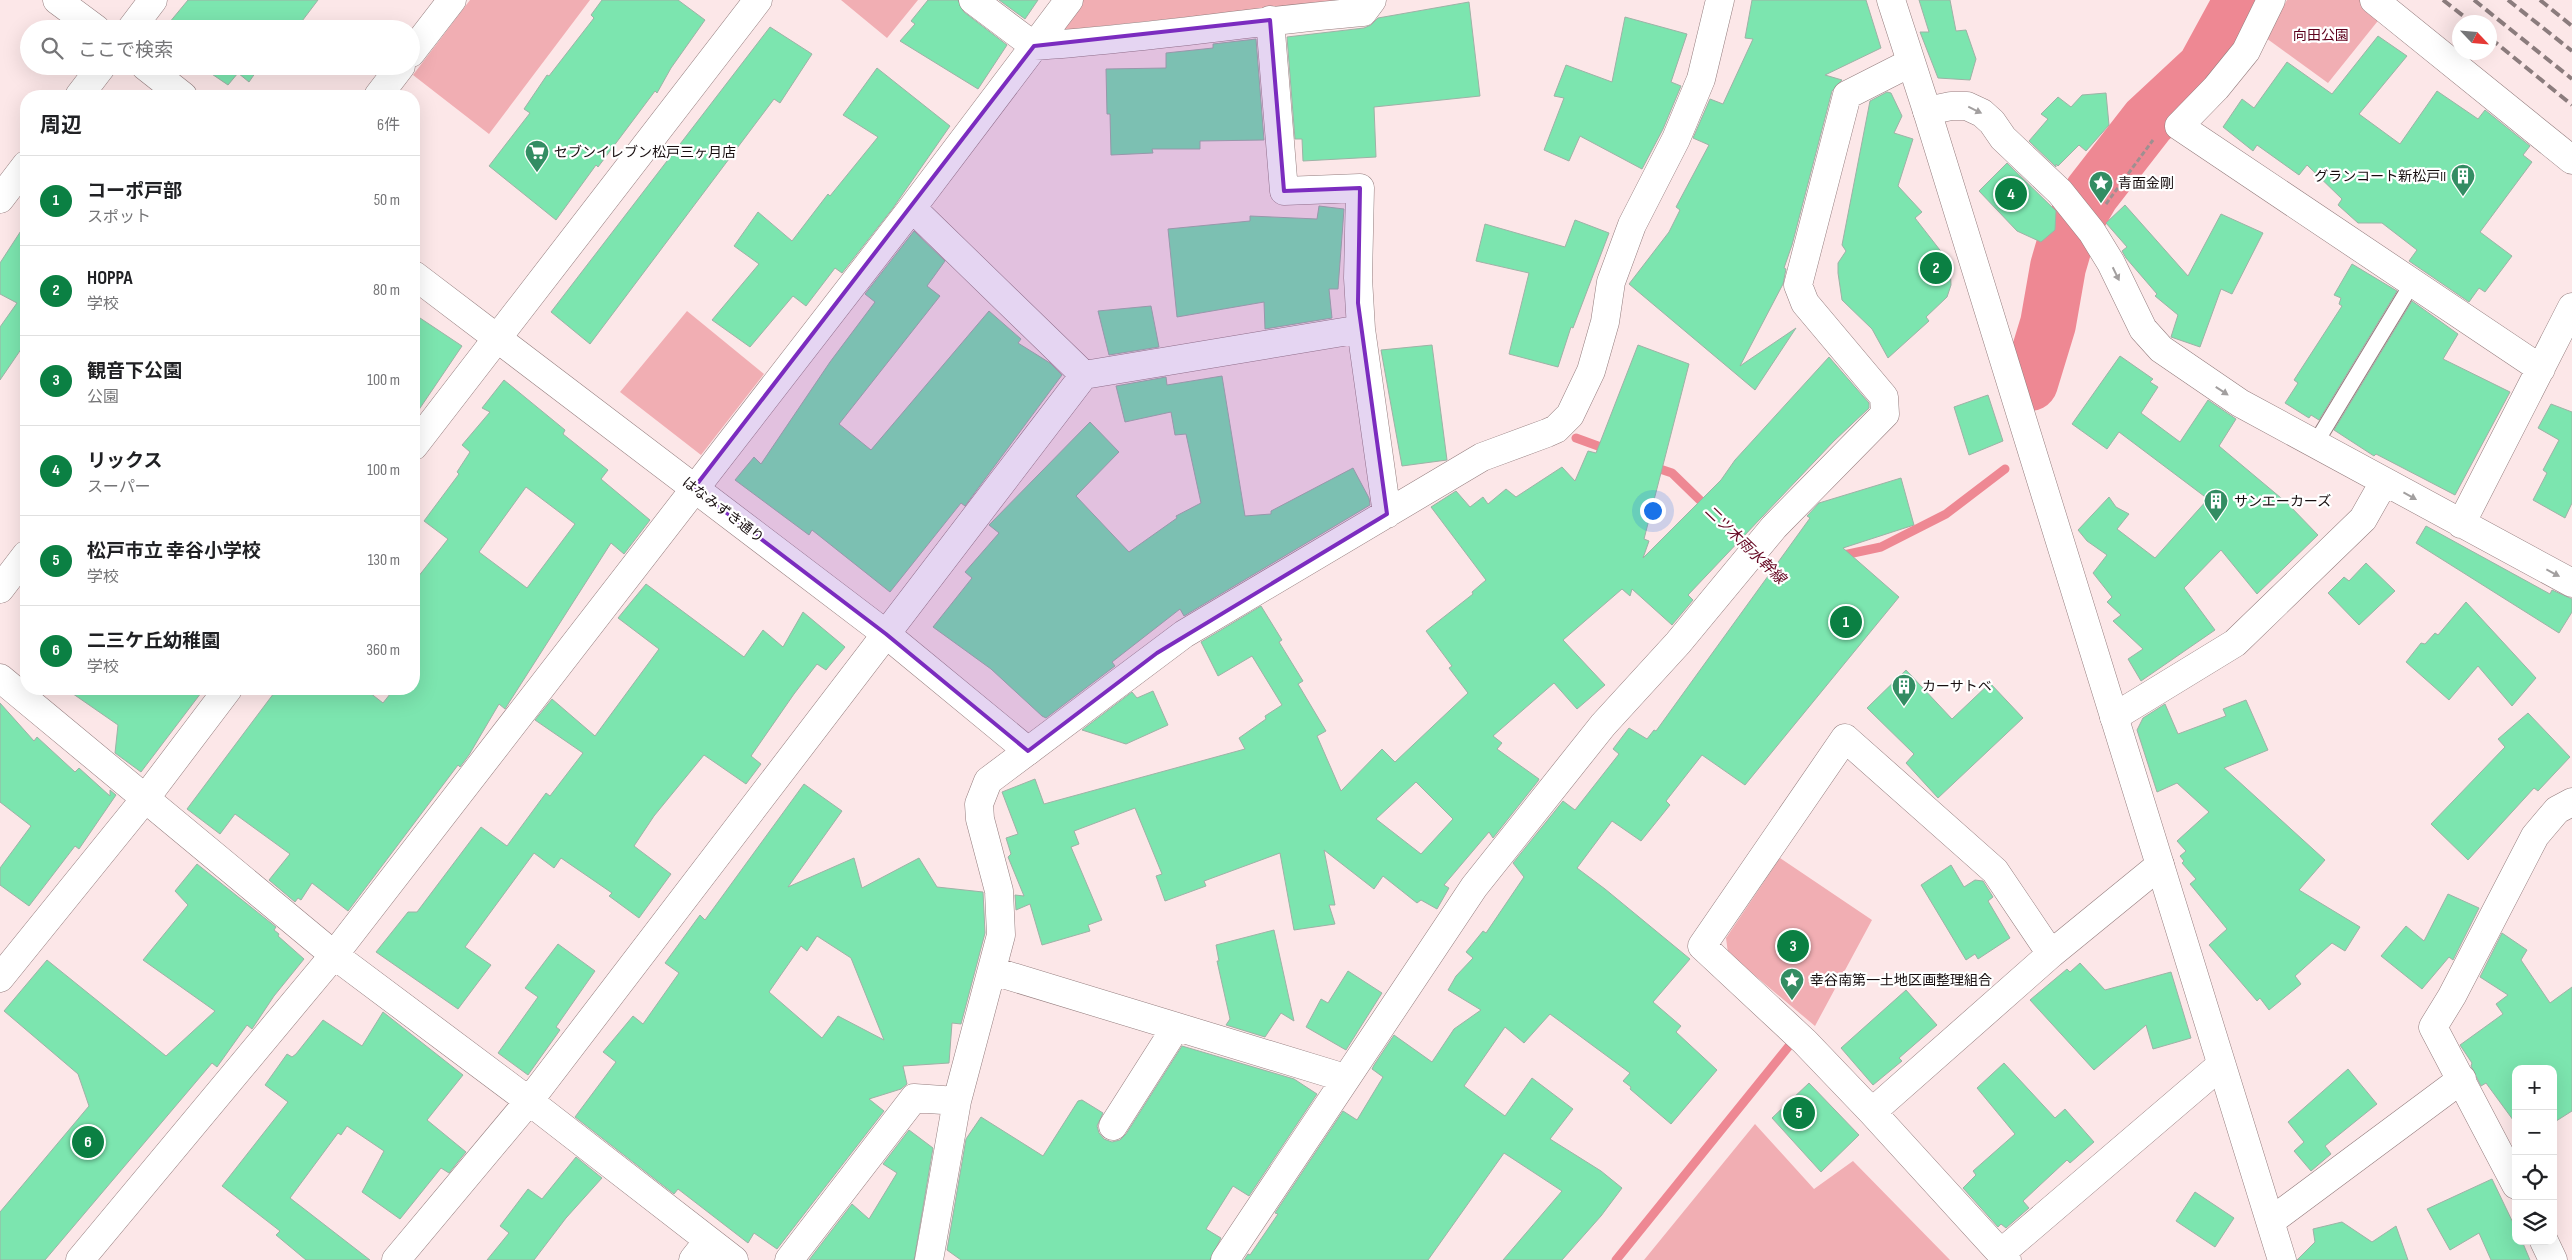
<!DOCTYPE html>
<html lang="ja">
<meta charset="utf-8">
<style>
:root{--surface:#fff;--page:#f2f2f2;--text:#202124;--muted:#757577;--line:#e0e0e0;--accent:#0b8043}
body{margin:0;font-family:"Sofia Sans Condensed","Noto Sans JP",sans-serif;background:var(--page);color:var(--text)}
.controls{position:absolute;right:15px;bottom:15px;display:grid;overflow:hidden;border-radius:10px;box-shadow:0 5px 20px #0002}
.controls button{width:45px;height:45px;display:grid;place-items:center;padding:0;border:0;border-bottom:1px solid var(--line);background:var(--surface);color:var(--text);font:25px sans-serif}
.compass{position:absolute;left:2452px;top:15px;width:45px;height:45px;border-radius:50%;background:var(--surface);box-shadow:0 5px 20px #0002;rotate:116deg}
.you{position:absolute;left:1652px;top:510px;width:18px;height:18px;margin:-12px;border:4px solid #fff;border-radius:50%;background:#1a73e8;box-shadow:0 0 0 8px #1a73e833}
.badge{display:grid;place-items:center;width:32px;height:32px;border-radius:50%;background:var(--accent);color:#fff;font-size:16px;font-weight:700}
.pin{position:absolute;translate:-50% -50%;border:2px solid #fff;box-shadow:0 1px 5px #0006}
.list{margin:0;padding:0;list-style:none}
h2{display:flex;justify-content:space-between;align-items:center;height:65px;margin:0;padding:0 20px;font-size:21px}
h2 small{font-size:16px;font-weight:400;color:var(--muted)}
.list li{display:grid;grid-template-columns:32px 1fr auto;gap:15px;align-items:center;box-sizing:border-box;height:90px;padding:0 20px;border-top:1px solid var(--line)}
.list b{display:block;font-size:19px;white-space:nowrap}
.list p{margin:0;font-size:16px;white-space:nowrap;color:var(--muted)}
.list em{font-size:16px;font-style:normal;color:var(--muted)}
.icon{flex:none;width:28px;height:28px;fill:none;stroke:currentColor;stroke-width:2;stroke-linecap:round;stroke-linejoin:round}
.map{position:relative;flex:none;width:2572px;height:1260px;overflow:hidden}
.search{position:absolute;background:var(--surface);box-shadow:0 5px 20px #0002;left:20px;top:20px;width:400px;height:55px;display:flex;align-items:center;gap:12px;box-sizing:border-box;padding:0 18px;border-radius:28px;color:var(--muted);font-size:19px}
.panel{position:absolute;background:var(--surface);box-shadow:0 5px 20px #0002;left:20px;top:90px;width:400px;height:605px;border-radius:20px}
.map>svg:first-child{display:block}
.green{fill:#f1aeb3}
.lines{fill:none;stroke-linecap:round;stroke-linejoin:round}
.stream{stroke:#ee8893;stroke-width:9}
.river{stroke:#ee8893;stroke-width:56}
.building{fill:#7ce5af;stroke:#9eb2a6;fill-rule:evenodd}
.lane-casing{stroke:#947d7e;stroke-width:17}
.street-casing{stroke:#947d7e;stroke-width:29}
.secondary-casing{stroke:#947d7e;stroke-width:29}
.path{stroke:#9f8f90;stroke-width:3;stroke-dasharray:5 2.5;stroke-linecap:butt}
.lane{stroke:#fff;stroke-width:15}
.street{stroke:#fff;stroke-width:28}
.secondary{stroke:#fff;stroke-width:28}
.rail{stroke:#8b7c7d;stroke-width:4;stroke-dasharray:10 5;stroke-linecap:butt}
.oneway{fill:#a29f9f}
.marked{fill:#7b2cbf;fill-opacity:0.2;stroke:#7b2cbf;stroke-width:4;stroke-linejoin:round}
.labels{text-anchor:middle;dominant-baseline:central;stroke-width:4.5;stroke-linejoin:round;paint-order:stroke}
.park-label{font-size:14px;fill:#5d001c;stroke:#fff}
.poi-label{font-size:14px;fill:#170e0f;stroke:#fff;text-anchor:start}
.street-label{font-size:14px;fill:#170e0f;stroke:#fff}
.water-label{font-size:15px;font-style:italic;fill:#650722;stroke:#fff}
</style>
<div class="map">
<svg width="2572" height="1260" viewBox="0 0 2572 1260">
<rect width="100%" height="100%" fill="#fce7e8"/>
<path class="green" d="M470,0h120l-101,134 -76,-59z
M841,0h77l-31,38z
M1079,0h269l-293,31z
M2287,0h74l20,17 -53,66 -62,-45z
M687,311l77,63 -63,81 -81,-63z
M1780,858l92,62 -57,106 -87,-73 -2,-15z
M1755,1124l59,65 39,-28 97,99h-306z"/>
<g class="lines">
<path class="stream" d="M1576,438l33,12
M1651,466l21,7 36,35
M1734,533l45,45
M1839,556l42,-9 65,-33 59,-45
M1616,1260l173,-214"/>
<path class="river" d="M2030,383l18,-59 10,-57 9,-31 25,-43 56,-72 57,-53 37,-68"/>
</g>
<path class="building" d="M188,0h130l-22,29h-132z
M602,0h76l27,20 -34,48 -14,25 -2,-2 -57,76 -2,-2 -40,55 -67,-54 41,-53 -6,-4 23,-34 2,1 45,-58 -3,-3z
M928,0h30l6,12 43,33 -29,44 -78,-48 15,-17 -4,-3z
M999,0h39l-13,19z
M1752,0h114l15,48 -56,27 17,5 -10,11 -40,154 -8,23 2,1 -3,15 -43,82 56,-38 -41,62 -126,-106 40,-52 11,-22 -4,-3 33,-62 -16,-7 17,-39 13,5 30,-65 -8,-1z
M1919,0h31l6,31 10,-1 10,29 -6,21 -32,-2 -18,-46h9z
M1469,2l11,94 -106,11 2,50 -73,4 -1,-22h-7l-8,-102 77,-9 7,-3 7,-7z
M1625,17l62,17 -16,48 10,4 -18,43 -21,40 -62,-33 -11,25 -25,-11 20,-52 -10,-2 12,-31 46,17z
M770,27l42,27 -32,49 -6,-4 -184,245 -39,-32z
M2378,36l29,20 -48,58 41,30 37,-53 41,28 7,-9 45,36 -7,9 9,7 -52,70 32,24 -27,36 -6,-4 -10,14 -60,-41 8,-11 -35,-27h-24l-20,-18 4,-6 -35,-34 -8,10 -42,-30 -4,6 -30,-24 19,-28 12,9 33,-46 45,32z
M1256,39l8,101 -64,1v8h-48l1,4 -42,2 -1,-41h-3l-1,-45 60,-1v-15l47,-5v-4z
M200,66h60l-11,16 -11,-9 -10,12z
M877,68l73,58 -57,82 -51,65 -7,-5 -29,38 -13,-10 -43,51 -38,-27 47,-56 -25,-18 24,-34 34,29 36,-47 2,2 48,-59 -35,-22z
M1887,92l4,1 11,23 -8,17 19,6 -15,47 24,26 -7,6 35,45 1,22 -4,12 -21,20 3,4 -41,37 -16,-29 -30,-29 -4,-27v-10l8,-12 -4,-6 28,-144z
M2106,93l3,32 -23,26 -7,-6 -21,21 -2,-2v3l-27,-26 19,-22 -7,-5 17,-17 13,10 11,-12z
M2007,163l49,48 -1,19 -14,12 -24,-11 -38,-40z
M2125,205l63,71 33,-62 42,19 -31,61 -11,-5 -21,58 -29,-10 7,-22 -23,-19 2,-2 -31,-36 -4,-7 5,-4 -21,-24z
M1319,206l25,3 -6,80h-9l3,29 -67,11 -1,-27 -87,15 -9,-88 82,-8v-5l67,3z
M1575,220l34,13 -36,95 -2,-1 -13,40 -49,-13 20,-81 -53,-12 9,-37 80,23z
M26,223v119l-26,38v-53l17,-24 -17,-9v-31z
M914,231l31,30 -18,25 13,10 -101,128 32,26 118,-139 32,28 -3,4 32,20 12,12 -97,131 -4,-3 -71,89 -78,-62 -3,5 -74,-55 19,-23 7,7 69,-102 45,-60 -10,-8z
M2352,264l45,27 -78,129 -8,-5 -2,3 -24,-15 13,-20 -4,-3 48,-74 -3,-2 2,-6 -7,-3z
M2412,301l46,33 -15,25 67,33 -55,103 -79,-41 -2,2 -40,-26z
M1151,306l8,41 -50,8 -11,-44z
M414,314l48,32 -48,71z
M1432,345l15,115 -45,6 -21,-116z
M1638,345l51,19 -45,175 5,2 -6,17 78,-78 14,-20 94,-103 40,46v5l-35,33 -146,154 5,5 -21,25 -40,-36 -2,7 -8,-7 -59,51 42,45 -28,24 -23,-26 -61,53 9,7 -5,6 42,30 -1,2 -45,57 -4,-6 -45,53 5,3 -12,21 -16,-9 -4,3 -34,-27 -9,13 -50,-39 11,55h-6l6,19 -41,6 -14,-77 -76,28 2,5 -41,15 -9,-25 6,-2 -27,-66 -61,23 5,13 -8,3 31,73 -14,5 2,6 -48,14 -12,-41 -14,6 -1,-15 9,1 -16,-39 3,-3 -5,-16 12,-4 -16,-42 33,-13 9,25 201,-55 -6,-11 27,-19 -1,-3 17,-11 -30,-49 -34,20 -17,-34 60,-36 21,34 -3,2 24,39 -5,3 28,47 -9,5 24,55 41,-42 13,13 73,-69 -19,-25 3,-2 -26,-35 47,-37 -1,-2 14,-12 -55,-73 25,-16 14,16 13,-10 5,7 18,-15 10,8 46,-30 13,14 13,-30 8,2zM1416,782l37,37 -32,35 -45,-35z
M2120,356l33,23 -3,3 8,5 -17,26 39,29 28,-42 28,19 -17,27 68,57 31,32 -61,59 -36,-44 -37,38 31,42 -74,51 -13,-22 15,-10 -30,-28 8,-6 -14,-13 5,-5 -19,-24 14,-18 -20,-14 -9,-11 31,-33 7,10 13,7 -12,15 38,29 53,-59 -89,-67 -12,17 -35,-25z
M1222,376l23,140 26,-2v-3l82,-43 16,30 1,7 -186,111 -4,-7 -68,53 3,4 -69,52 -4,-2 -51,-47 -58,-42 39,-49 -7,-6 34,-39 -10,-8 101,-103 29,30 -43,44 53,56 48,-34 -1,-2 25,-13 -15,-69 -11,1 -4,-23 -46,10 -9,-36 50,-9 1,8z
M504,380l61,50 -2,4 45,36 -7,9 49,41 -26,34 -13,-11 -101,158 -5,8 -6,-5 -30,51 -9,12 -2,-2 -110,146 -36,-28 -11,17 -3,-2 -3,4 -26,-22 21,-26 -55,-40 -15,20 -33,-25 90,-120h88l18,14 11,-14h20v-107l34,-43 -24,-18 35,-47 -2,-2 13,-20 -8,-7 28,-33 -8,-4zM526,487l49,37 -48,64 -48,-36z
M1988,395l15,46 -34,14 -15,-48z
M2551,404l21,8v91l-7,15 -32,-18 14,-27 -4,-3 16,-30 -21,-12z
M1901,478l13,47 -71,23 56,49 -154,188 -43,-30 -36,46 4,4 -29,36 -29,-20 -35,47 28,21 85,70 -37,43 28,24 -5,6 41,38 -46,54 -41,-35 1,-2 -8,-6 7,-8 -80,-59 -26,29 -19,-16 -41,59 41,30 27,-38 41,31 -23,30 51,32 21,17 -21,28 -39,44h-59l59,-69 -58,-38 -76,107h-184l4,-6 2,1 28,-41 -3,-1 68,-102 14,9 26,-43 -11,-8 2,-4 20,-30 38,27 22,-33 27,-19 -33,-20 8,-14 17,-18 -7,-6 17,-21 3,2 38,-56 -11,-14 50,-62 12,9 44,-56 -6,-5 16,-21 18,11 7,-9 2,1 154,-213 -3,-2 12,-13z
M2426,526l124,68 2,-4 20,9v13l-13,21 -143,-90z
M2366,563l29,28 -36,34 -31,-32 16,-16 5,4z
M646,584l98,73 19,-27 20,17 20,-35 42,35 -19,23 -9,-6 -23,30 -43,62 10,8 -15,20 -42,-29 -50,61 -20,30 37,28 -32,44 -30,-22 3,-3 -51,-35 -7,10 -20,-15 -69,94 26,18 -33,44 -82,-57 32,-40h9l64,-85 26,19 39,-53 4,3 33,-43 -48,-33 17,-21 43,37 64,-87 -41,-31z
M2466,602l70,76 -24,28 -34,-40 -29,34 -43,-38 15,-19 4,1 10,-11 3,2z
M1906,670l46,49 38,-36 33,35 -85,80 -32,-35 8,-9 -47,-46z
M66,689h138l-63,83 -26,-19 3,-28z
M1153,691l15,34 -42,19 -44,-14 50,-38 5,6z
M2246,700l22,50 -44,18 101,92 -26,30 61,37 -15,24 -13,-8 -37,33 6,8 -32,26 -9,-12 -3,3 -48,-56 18,-16 -37,-45 6,-5 -14,-16 2,-2 -4,-5 6,-5 -9,-10 32,-29 -32,-29 -20,9 -20,-62 6,-12 22,-14 13,30 48,-18 -3,-7z
M0,703l34,38 3,-4 38,35 4,-4 31,28v-6l6,5 -37,54 -4,-3 -46,60 -29,-21v-17l31,-42 -31,-24z
M2528,713l42,44 -32,34 -4,-3 -66,72 -37,-36 74,-77 -7,-8z
M804,784l38,27 -54,76 66,-29 8,30 57,-30 18,29 46,5 2,41 -24,91 -9,-1 -3,40 -46,3 4,18 -6,5 -32,10 15,12 -107,138 -23,-16 -6,10 -70,-54 -4,5 -99,-77 41,-55 -13,-10 30,-36 10,8 36,-51 -14,-10 35,-48 5,5zM817,936l34,22 33,82 -46,-24 -16,22 -53,-46 32,-46 6,5z
M197,864l79,63 -2,3 5,4 -1,2 26,23 -30,37 -22,33 -5,-4 -30,42 -5,-4 -167,197h-45v-48l89,-106 -11,-32 -74,-63 43,-51 119,96 49,-45 -72,-51 45,-55 -13,-14z
M1951,865l13,22 11,-7 8,1 10,16 -5,4 22,37 -32,21 -3,-5 -9,6 -45,-75z
M2448,894l31,14 -26,52 -4,-3 -27,32 -41,-33 25,-30 18,15z
M1274,930l20,91 -13,-8 -16,24 -39,-12 4,-6 -13,-58h2l-3,-16z
M2502,933l25,17 -6,10 29,43 22,-16v124l-19,12v-54h-37v55l-30,-41 -5,3 -10,-20 1,-3 -12,-18 43,-31 -7,-10 12,-9 -28,-18z
M558,944l37,27 -39,56 4,3 -32,45 -30,-22 40,-56 -13,-9z
M2080,963l25,27 66,-18 20,66 -38,11 -7,-24 -52,45 -64,-70 37,-31 3,3z
M1348,971l34,22 -36,57 -40,-23 15,-28 7,4z
M1906,990l31,35 -38,33 3,3 -29,24 -32,-37z
M383,1012l80,63 -36,45 39,32 -17,21 -8,-5 -41,51 -38,-27 22,-41 -37,-25 -6,9 -3,-2 -48,65 80,62h-64l-30,-25 4,-4 -58,-45 66,-84 -23,-17 22,-31 5,3 4,-3 27,-34 39,26z
M1182,1046l112,33 23,15 -68,102 -16,-10 -27,43 15,9 -11,22h-249l-14,-10 19,-111 15,-22 62,39 35,-55 4,-1 21,13 -6,13 2,7 5,6 8,3 8,-2 6,-6z
M2004,1063l51,55 10,-9 29,33 -24,21 -3,-3 -44,41 6,7 -23,20 -5,-4 -3,3 -35,-39 13,-13 -3,-4 42,-37 -38,-46z
M2348,1069l29,35 -52,42 6,8 -20,17 -17,-20 10,-9 -16,-20z
M1809,1083l50,52 -38,37 -49,-54z
M909,1130l24,18 -19,112h-105l43,-56 17,15 28,-46 -14,-9z
M576,1157l26,21 -36,40 -32,42h-47l22,-27 -9,-7 28,-37 14,10z
M2492,1179l24,50v12h6l8,19h-39l-12,-27 -29,17 -23,-41z
M2195,1192l39,26 -19,29 -39,-26z
M2342,1222l30,20 24,-16 12,34h-111l18,-18 -2,-13z"/>
<g class="lines">
<defs>
<path id="lane" d="M2315,444l98,-162"/>
<path id="street" d="M973,0l61,46c110,-7 219,-25 329,-34l9,-12
M2271,0l-25,51 -30,37 -37,38 362,243
M2374,0l198,160
M1270,20l14,171 76,-3 -2,90 3,51
M131,29l22,-29
M411,53l41,-53
M79,96l23,-30
M378,96l23,-30
M1927,111l24,-5h16l15,7 10,9 11,16 57,54 32,40 19,31 32,66 18,20 79,54 332,180
M0,199l26,-34
M912,208l172,167
M2461,524l111,-217
M0,589l26,-34
M0,678l334,277 195,146 205,159
M2114,717l121,-74 128,-124 21,-37
M993,971l352,107
M1872,1112l179,-158 109,-89
M1113,1126l63,-99
M2516,1185l-83,-158 19,-31 83,-160 22,-26 15,-8
M2271,1221l191,-142
M2544,1241l9,19
M2001,1253l220,-188
M80,1260l254,-305 578,-747 157,-208
M396,1260l133,-159 555,-726 277,-46 26,185
M693,1260l15,-19
M789,1260l125,-162 43,3
M929,1260l28,-159 44,-166 -2,-44 -19,-72 -1,-15 9,-23 196,-147 298,-177 65,-24 9,-4 14,-14 21,-44 14,-49 6,-40 21,-57 44,-86 25,-60 19,-79
M1225,1260l249,-373 129,-162 75,-82 96,-116 111,-113 -1,-17 -79,-94 -7,-18 49,-190 63,-32
M2007,1260l-135,-148 -67,-70 -103,-96 143,-208 150,133 56,83"/>
<path id="secondary" d="M57,0l39,29
M1891,0l36,111 355,1149
M145,66l38,30
M414,275l472,359 142,117
M414,446l344,-446
M0,978l144,-178 84,-111"/>
</defs>
<use href="#lane" class="lane-casing"/>
<use href="#street" class="street-casing"/>
<use href="#secondary" class="secondary-casing"/>
<path class="path" d="M2106,204l47,-64"/>
<use href="#lane" class="lane"/>
<use href="#street" class="street"/>
<use href="#secondary" class="secondary"/>
<path class="rail" d="M2443,0l28,22
M2474,0l98,79
M2508,0l64,51
M2540,0l32,26
M2490,38l82,67"/>
</g>
<defs><path id="oneway-solid" d="M-6-.8H1V-3.2L6.5 0L1 3.2V.8H-6Z" transform="scale(1.25)"/></defs>
<g class="oneway">
<use href="#oneway-solid" transform="translate(1975 110) rotate(26)"/>
<use href="#oneway-solid" transform="translate(2116 274) rotate(64)"/>
<use href="#oneway-solid" transform="translate(2222 391) rotate(33)"/>
<use href="#oneway-solid" transform="translate(2410 496) rotate(29)"/>
<use href="#oneway-solid" transform="translate(2553 573) rotate(28)"/>
</g>
<path class="marked" d="M1270,20l14,171 76,-3 -2,115 29,211 -230,139 -129,98 -142,-117 -192,-146 340,-442z"/>
<defs>
<symbol id="supermarket-pin" viewBox="-11 -11 22 30"><path d="M0 17L-7.5 6A9.5 9.5 0 1 1 7.5 6Z" fill="#338d63" stroke="#fff"/><path d="M-6-5.5h2.5l.6 2H6L4.5 2H-2.5L-4.4-4H-6ZM-1.5 3.2a1.3 1.3 0 1 0 .1 0ZM3 3.2a1.3 1.3 0 1 0 .1 0Z" fill="#fff"/></symbol>
<symbol id="building-pin" viewBox="-11 -11 22 30"><path d="M0 17L-7.5 6A9.5 9.5 0 1 1 7.5 6Z" fill="#338d63" stroke="#fff"/><path d="M-4-6H4V6H1V3H-1V6H-4ZM-2.5-4.3h1.7v1.8h-1.7ZM.8-4.3h1.7v1.8H.8ZM-2.5-1h1.7V.8h-1.7ZM.8-1h1.7V.8H.8Z" fill="#fff"/></symbol>
<symbol id="sight-pin" viewBox="-11 -11 22 30"><path d="M0 17L-7.5 6A9.5 9.5 0 1 1 7.5 6Z" fill="#338d63" stroke="#fff"/><path d="M0-6L1.8-2.2L6-1.7L2.9 1.2L3.7 5.4L0 3.3L-3.7 5.4L-2.9 1.2L-6-1.7L-1.8-2.2Z" fill="#fff"/></symbol>
</defs>
<g fill-rule="evenodd">
<use href="#supermarket-pin" x="523" y="138" width="28" height="38"/>
<use href="#building-pin" x="2449" y="162" width="28" height="38"/>
<use href="#sight-pin" x="2087" y="169" width="28" height="38"/>
<use href="#building-pin" x="2202" y="487" width="28" height="38"/>
<use href="#building-pin" x="1890" y="672" width="28" height="38"/>
<use href="#sight-pin" x="1778" y="966" width="28" height="38"/>
</g>
<g class="labels">
<g class="park-label">
<text x="2321" y="35">向田公園</text>
</g>
<g class="poi-label">
<text x="554" y="152">セブンイレブン松戸三ヶ月店</text>
<text x="2446" y="176" text-anchor="end">グランコート新松戸II</text>
<text x="2118" y="183">青面金剛</text>
<text x="2234" y="501">サンエーカーズ</text>
<text x="1922" y="686">カーサトベ</text>
<text x="1810" y="980">幸谷南第一土地区画整理組合</text>
</g>
<g class="street-label">
<text transform="translate(723 510) rotate(37)">はなみずき通り</text>
</g>
<g class="water-label">
<text transform="translate(1745 545) rotate(44)">二ツ木雨水幹線</text>
</g>
</g>
</svg>
<div class="controls">
<button>+</button>
<button>−</button>
<button><svg class="icon" aria-label="locate" viewBox="0 0 24 24"><circle cx="12" cy="12" r="6"/><path d="M12 2v4M12 18v4M2 12h4M18 12h4"/></svg></button>
<button><svg class="icon" aria-label="layers" viewBox="0 0 24 24"><path d="M12 4l9 5-9 5-9-5zM3 14l9 5 9-5"/></svg></button>
</div>
<svg class="compass" viewBox="-18 -18 36 36"><path d="M0-13l5 13h-10z" fill="#e53935"/><path d="M0 13l5-13h-10z" fill="#757577"/></svg>
<div class="you"></div>
<div class="pin badge" style="left:1846px;top:622px">1</div>
<div class="pin badge" style="left:1936px;top:268px">2</div>
<div class="pin badge" style="left:1793px;top:946px">3</div>
<div class="pin badge" style="left:2011px;top:194px">4</div>
<div class="pin badge" style="left:1799px;top:1113px">5</div>
<div class="pin badge" style="left:88px;top:1142px">6</div>
<div class="search"><svg class="icon" aria-label="search" viewBox="0 0 24 24"><circle cx="10" cy="10" r="6"/><path d="M15 15l6 6"/></svg>ここで検索</div>
<section class="panel">
<h2>周辺<small>6件</small></h2>
<ul class="list">
<li><span class="badge">1</span><div><b>コーポ戸部</b><p>スポット</p></div><em>50 m</em></li>
<li><span class="badge">2</span><div><b>HOPPA</b><p>学校</p></div><em>80 m</em></li>
<li><span class="badge">3</span><div><b>観音下公園</b><p>公園</p></div><em>100 m</em></li>
<li><span class="badge">4</span><div><b>リックス</b><p>スーパー</p></div><em>100 m</em></li>
<li><span class="badge">5</span><div><b>松戸市立 幸谷小学校</b><p>学校</p></div><em>130 m</em></li>
<li><span class="badge">6</span><div><b>二三ケ丘幼稚園</b><p>学校</p></div><em>360 m</em></li>
</ul>
</section>
</div>
